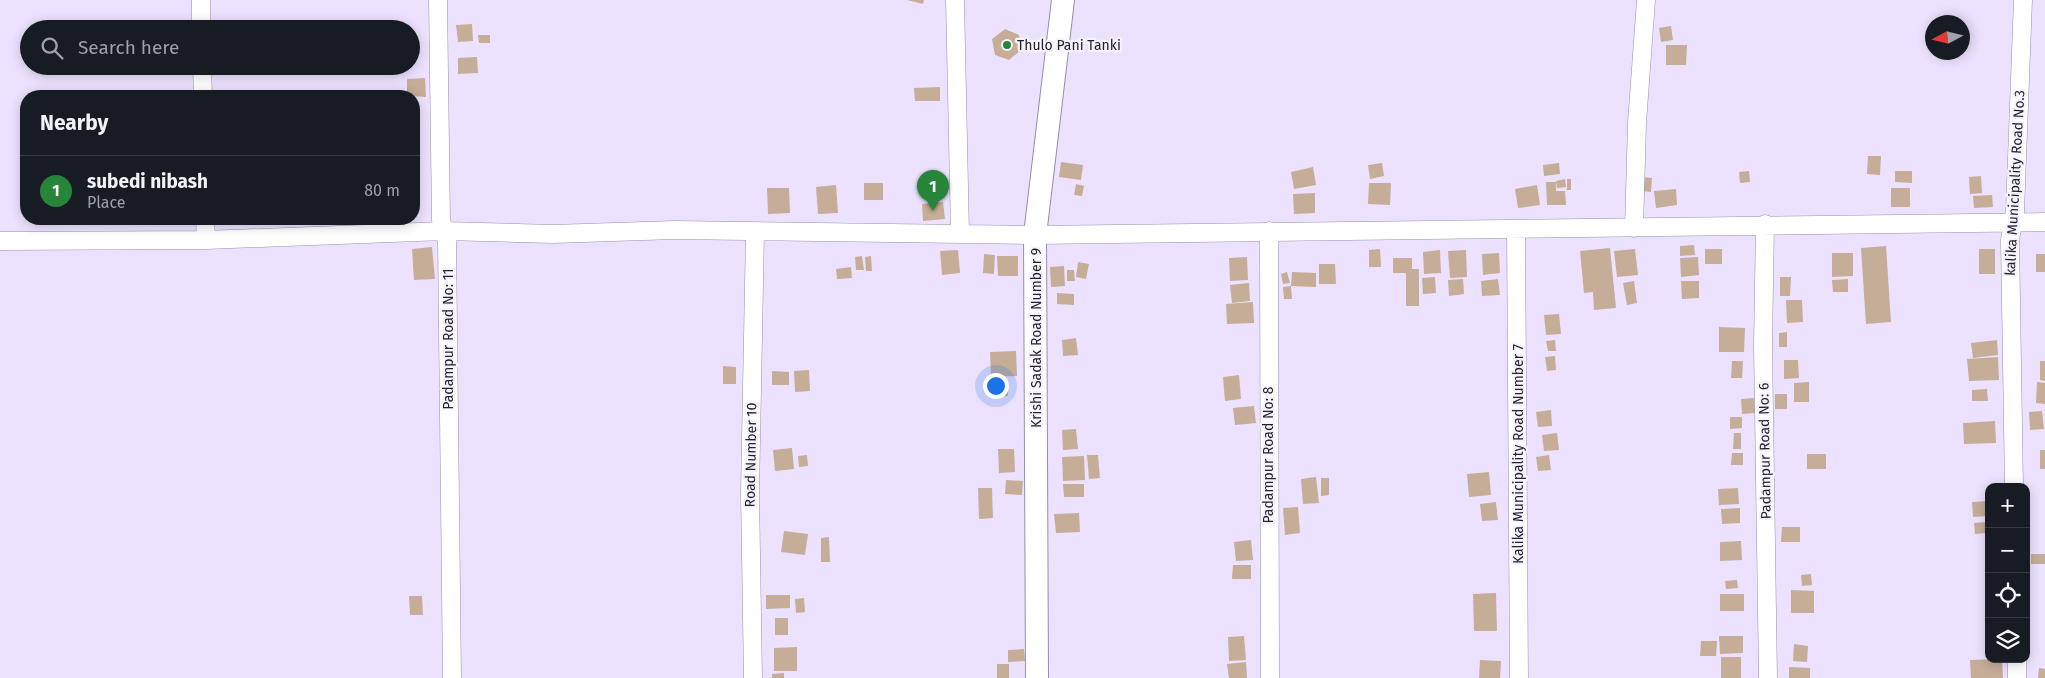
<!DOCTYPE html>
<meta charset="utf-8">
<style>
:root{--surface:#171b24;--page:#20242c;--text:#f1f3f6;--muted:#9ea1a6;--line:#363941;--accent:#268538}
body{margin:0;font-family:"Fira Sans",sans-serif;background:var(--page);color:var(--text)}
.controls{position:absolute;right:15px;bottom:15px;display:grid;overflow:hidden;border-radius:10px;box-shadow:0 2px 12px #0003}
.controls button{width:45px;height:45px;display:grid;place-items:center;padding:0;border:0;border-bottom:1px solid var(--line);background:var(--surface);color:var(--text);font:25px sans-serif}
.compass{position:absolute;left:1925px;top:15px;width:45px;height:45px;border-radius:50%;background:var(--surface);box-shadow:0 2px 12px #0003;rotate:263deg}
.you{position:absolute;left:995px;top:385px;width:18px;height:18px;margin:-12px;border:4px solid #fff;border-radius:50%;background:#1a73e8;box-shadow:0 0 0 8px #1a73e833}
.badge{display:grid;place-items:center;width:32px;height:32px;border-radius:50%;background:var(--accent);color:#fff;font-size:16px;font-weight:700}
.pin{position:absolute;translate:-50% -41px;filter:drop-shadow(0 1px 2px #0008)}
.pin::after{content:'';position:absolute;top:26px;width:18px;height:15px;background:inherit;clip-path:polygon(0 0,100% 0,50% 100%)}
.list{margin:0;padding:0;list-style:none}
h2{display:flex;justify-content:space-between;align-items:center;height:65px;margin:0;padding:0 20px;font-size:21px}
h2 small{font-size:16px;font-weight:400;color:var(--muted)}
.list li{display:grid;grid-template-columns:32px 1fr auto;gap:15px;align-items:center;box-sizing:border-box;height:70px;padding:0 20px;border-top:1px solid var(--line)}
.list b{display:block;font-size:19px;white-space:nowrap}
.list p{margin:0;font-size:16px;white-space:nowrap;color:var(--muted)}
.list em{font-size:16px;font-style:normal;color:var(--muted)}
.icon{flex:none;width:28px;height:28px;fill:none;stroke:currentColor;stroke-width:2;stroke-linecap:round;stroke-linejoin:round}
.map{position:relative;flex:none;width:2045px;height:678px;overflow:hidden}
.search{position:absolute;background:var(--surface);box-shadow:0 2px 12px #0003;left:20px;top:20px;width:400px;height:55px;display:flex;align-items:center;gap:12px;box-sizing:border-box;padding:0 18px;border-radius:28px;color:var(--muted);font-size:19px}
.panel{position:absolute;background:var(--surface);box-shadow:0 2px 12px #0003;left:20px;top:90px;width:400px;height:135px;border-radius:20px}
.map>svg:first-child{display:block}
.building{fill:#c5ad98}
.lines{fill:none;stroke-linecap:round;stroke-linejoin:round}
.minor-casing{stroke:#988ea9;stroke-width:19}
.tertiary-casing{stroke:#988ea9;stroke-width:24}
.minor{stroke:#fff;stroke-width:18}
.tertiary{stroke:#fff;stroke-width:22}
.poi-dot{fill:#268538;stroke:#f7f3fe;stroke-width:2}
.labels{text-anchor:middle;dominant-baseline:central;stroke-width:4.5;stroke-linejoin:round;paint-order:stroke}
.poi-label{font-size:14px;fill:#24212b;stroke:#f7f3fe;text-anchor:start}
.street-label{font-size:14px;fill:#24212b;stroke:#f7f3fe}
</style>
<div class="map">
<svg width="2045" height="678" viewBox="0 0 2045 678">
<rect width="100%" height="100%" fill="#ece2ff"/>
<path class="building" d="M907,0h17l-1,4z
M472,24l1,17 -15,1 -2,-17z
M1671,26l2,14 -12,2 -2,-14z
M1005,29l14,6 2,15 -12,10 -14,-5 -3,-16z
M478,35h12v8h-11z
M1666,45h21l-1,20h-20z
M477,57l1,16 -20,1v-16z
M425,78l1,19 -19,-1v-17z
M940,87v14h-25l-1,-13z
M1868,156h13l-1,19 -13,-1z
M1061,162l22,3 -2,15 -22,-3z
M1382,163l2,13 -14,3 -2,-14z
M1559,163l1,11 -16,2 -1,-11z
M1313,167l3,18 -22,4 -3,-17z
M1749,171l1,11 -10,1 -1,-11z
M1895,171h17v12l-17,-1z
M1981,176l1,17 -12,1 -1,-17z
M1642,177l10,1 -1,14 -10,-1z
M1565,179l1,8 -9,1 -1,-7z
M1567,179h4v11h-4z
M1546,182h10v9h9l1,14h-19z
M864,183h19v17h-19z
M1369,183h22l-1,22 -22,-1z
M1076,184l8,2 -2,10 -8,-1z
M836,185l2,28 -20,1 -2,-27z
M1537,185l3,20 -22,3 -3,-19z
M767,188h22l1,25 -22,1z
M1891,188h19v19h-19z
M1676,189l1,16 -21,3 -2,-17z
M1315,193v20l-21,1 -1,-20z
M1992,195l1,12 -19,1 -1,-12z
M943,202l2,17 -22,2 -1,-17z
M1694,245l1,10 -15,1v-10z
M1886,246l5,76 -25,2 -5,-76z
M432,247l3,32 -21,1 -2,-31z
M1610,248l6,60 -22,2 -1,-18 -9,1 -4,-42z
M1380,249l1,18h-12v-17z
M1635,249l3,26 -21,2 -3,-26z
M1705,249h17v15h-17z
M1979,249h16v25h-16z
M958,250l2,23 -18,2 -2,-24z
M1440,250l1,23 -17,1 -1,-22z
M1466,250l1,27 -17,1 -2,-27z
M1499,253l1,20 -17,2 -1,-21z
M1832,253h21v23l-21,1z
M984,254l11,1 -1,19 -11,-1z
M2036,254h9v18h-9z
M862,256l2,14h-8l-1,-13z
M871,256l1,15h-6l-1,-14z
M997,256h21v20h-20z
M1247,257l1,23 -18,1 -1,-23z
M1698,257l1,18 -18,2 -1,-19z
M1393,258h19v11h7v37h-13v-33h-13z
M1078,262l11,2 -3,15 -10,-2z
M1319,264h16l1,20h-17z
M1064,266l1,20 -14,1 -1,-20z
M851,267l1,11 -15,1 -1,-10z
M1067,270h7l1,11h-8z
M1287,272l3,11 -7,1 -2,-10z
M1292,272l24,1v14l-25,-1z
M1435,277l1,16 -13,1 -1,-16z
M1780,277h11l-1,19h-10z
M1463,279l1,15 -15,2 -1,-16z
M1498,279l2,16 -18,1 -1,-15z
M1848,279v13h-15l-1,-12z
M1634,281l3,22 -10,2 -4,-22z
M1681,281h18v17l-17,1z
M1249,283l1,18 -18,2 -2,-18z
M1291,286l1,13h-8l-1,-12z
M1057,293l17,1v11l-17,-1z
M1786,300h16l1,22 -16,1z
M1253,302l1,21 -27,1 -1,-20z
M1559,314l2,20 -15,1 -2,-20z
M1719,327l26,1 -1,24h-25z
M1787,332v15h-8v-14z
M1076,338l2,17 -15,1 -1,-16z
M1555,340l1,11h-8l-2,-10z
M1997,340l1,15 -25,3 -2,-15z
M1016,351l1,25 -26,1 -1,-25z
M1555,356l1,14 -9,1 -2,-14z
M1998,357l1,23 -30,1 -2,-22z
M1784,360h14l1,18 -15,1z
M1732,361h11l-1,17h-11z
M2040,361h5v20l-5,-1z
M723,366l13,1v17h-13z
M809,370l1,21 -15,1 -1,-21z
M772,371l17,1v13h-17z
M1239,375l2,24 -16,2 -2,-24z
M1809,382v20h-15v-19z
M2037,382l8,1v21l-9,-1z
M995,383h13v13h-13z
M1987,389l1,12h-16v-11z
M1775,394h12v15h-12z
M1754,398l1,15 -13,1 -1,-15z
M1254,406l2,17 -21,2 -2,-17z
M1551,410l1,16 -14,1 -2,-15z
M2042,411l2,18 -14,1 -1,-18z
M1730,417h12v11l-12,1z
M1995,421l1,22 -32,1 -1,-21z
M1076,429l2,20 -15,1 -1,-20z
M1557,433l2,17 -15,1 -2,-16z
M1734,433h7v16h-8z
M792,448l2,21 -19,2 -2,-21z
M998,449h16l1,23 -16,1z
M2040,450h5v19h-5z
M1732,453h11v12h-12z
M1807,454h19v15h-19z
M807,455l1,11 -9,1 -1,-11z
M1087,455h11l2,23 -11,1z
M1549,455l2,15 -13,1 -2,-14z
M1084,456l1,24 -22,1 -1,-24z
M1489,472l2,23 -22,2 -2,-23z
M1316,477l3,26 -16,1 -2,-25z
M1321,478h8v17l-8,1z
M1006,480l17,1 -1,14 -17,-1z
M1063,484h21v13h-20z
M978,488h14l1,30 -14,1z
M1738,488l1,16 -20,1 -1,-16z
M1989,501v15l-16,1 -1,-15z
M1496,502l2,18 -16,1 -2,-17z
M1298,507l2,26 -15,2 -2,-27z
M1740,508v15l-18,1 -1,-15z
M1079,513l1,19 -24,1 -2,-19z
M1987,522v11l-12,1 -1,-11z
M1782,527h18v15h-19z
M784,531l24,3 -3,21 -24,-3z
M829,537l1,25h-9v-24z
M1251,540l2,20 -17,1 -2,-19z
M1741,541l1,19 -22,1v-19z
M2031,554h14v10h-14z
M1233,565h18v14h-19z
M1811,574l1,11 -10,1 -1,-11z
M1737,580l1,8 -12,1 -1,-8z
M1791,590l23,1v22h-23z
M1496,593l1,38h-23l-1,-37z
M1720,594h24v17h-24z
M766,595h24v13l-24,1z
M409,596h13l1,19h-13z
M804,598l1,14 -9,1 -1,-14z
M775,618h13v17h-13z
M1244,636l2,24 -17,1 -1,-24z
M1719,636h24v17l-23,1z
M1701,641h16l-1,15h-16z
M1794,644l14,2 -1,16 -14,-1z
M797,647v24h-23v-23z
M1024,649l1,12 -17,1v-12z
M1721,657h20v21h-20z
M2002,659l1,19h-32l-1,-18z
M1480,660l21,1 -1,17h-21z
M1246,662l1,16h-18l-2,-14z
M997,664h12v14h-12z
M1789,667l21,1v10h-21z
M2039,668l6,1v9h-7z
M784,673v5h-12v-4z"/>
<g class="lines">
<defs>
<path id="minor" d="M201,0v29
M438,0l3,220 6,22 5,436
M955,0l5,234
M202,66l1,30
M205,219l1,21
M1765,224l-2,122 5,332
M1634,228l3,-105 9,-123
M1516,229l3,449
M1269,231l1,447
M0,241l206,-1 238,-9 109,3 121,-4 361,5 1010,-13
M2014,487l-4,-247 5,-29 8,-211
M2017,659v19
M753,678l-3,-185 5,-261"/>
<path id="tertiary" d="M1037,678l-2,-443 28,-235"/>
</defs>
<use href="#minor" class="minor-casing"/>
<use href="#tertiary" class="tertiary-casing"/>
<use href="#minor" class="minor"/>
<use href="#tertiary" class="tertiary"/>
</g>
<circle class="poi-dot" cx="1007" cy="45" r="5"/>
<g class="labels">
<g class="poi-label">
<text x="1017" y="45">Thulo Pani Tanki</text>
</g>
<g class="street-label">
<text transform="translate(2015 183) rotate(-87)">kalika Municipality Road No.3</text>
<text transform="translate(1036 338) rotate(-90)">Krishi Sadak Road Number 9</text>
<text transform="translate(448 339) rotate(-90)">Padampur Road No: 11</text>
<text transform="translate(1765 451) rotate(-91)">Padampur Road No: 6</text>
<text transform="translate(1518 454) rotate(-90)">Kalika Municipality Road Number 7</text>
<text transform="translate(751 455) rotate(-89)">Road Number 10</text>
<text transform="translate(1268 455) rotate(-90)">Padampur Road No: 8</text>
</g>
</g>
</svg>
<div class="controls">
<button>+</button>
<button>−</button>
<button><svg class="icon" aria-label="locate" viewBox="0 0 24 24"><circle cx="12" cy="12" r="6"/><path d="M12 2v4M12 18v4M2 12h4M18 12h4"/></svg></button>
<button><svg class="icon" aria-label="layers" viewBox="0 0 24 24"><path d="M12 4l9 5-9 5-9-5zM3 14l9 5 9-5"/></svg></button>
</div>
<svg class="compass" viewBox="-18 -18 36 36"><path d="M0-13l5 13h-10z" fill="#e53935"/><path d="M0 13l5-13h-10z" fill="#9ea1a6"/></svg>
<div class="you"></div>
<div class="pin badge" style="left:933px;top:211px">1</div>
<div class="search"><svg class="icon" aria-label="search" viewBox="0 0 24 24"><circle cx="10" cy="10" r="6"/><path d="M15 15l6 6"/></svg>Search here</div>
<section class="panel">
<h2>Nearby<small></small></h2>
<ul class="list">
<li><span class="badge">1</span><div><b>subedi nibash</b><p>Place</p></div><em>80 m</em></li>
</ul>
</section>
</div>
